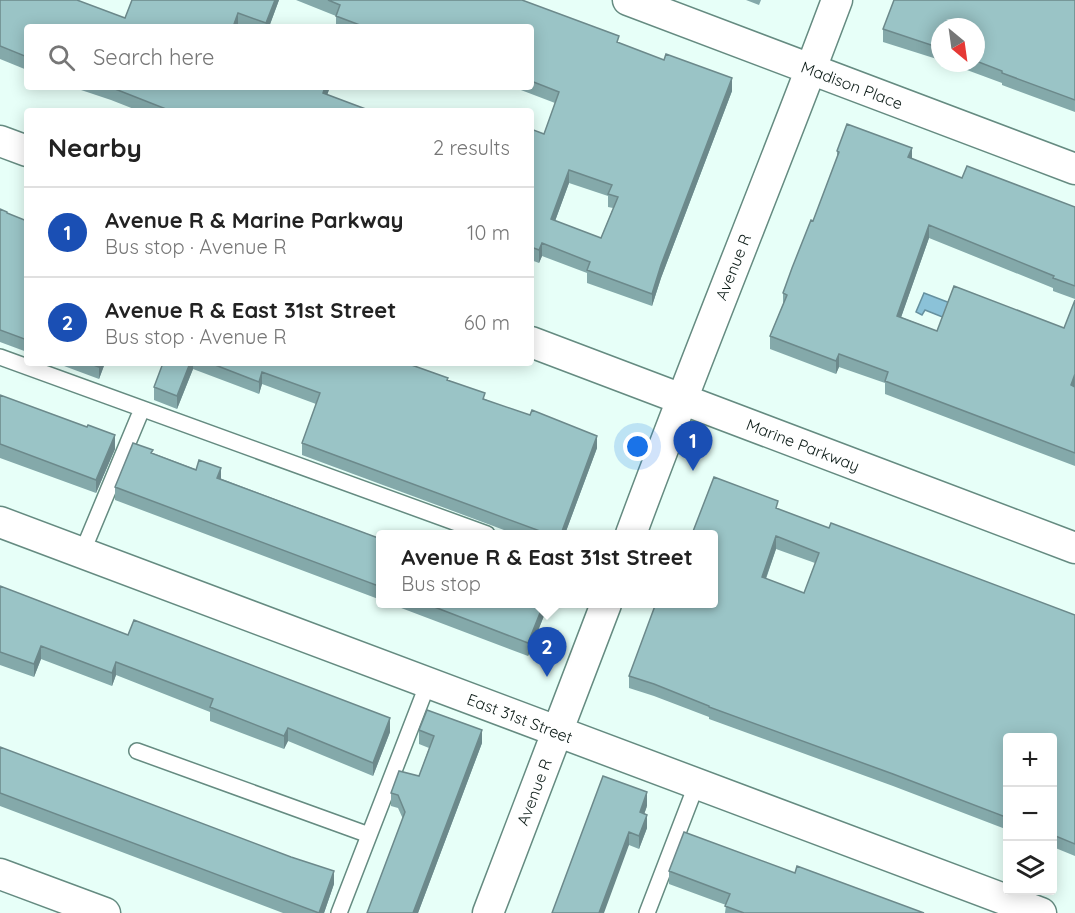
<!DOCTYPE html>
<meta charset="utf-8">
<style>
:root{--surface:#fff;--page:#f6f6f6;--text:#222;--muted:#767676;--line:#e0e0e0;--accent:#0f766e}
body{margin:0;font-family:Quicksand,sans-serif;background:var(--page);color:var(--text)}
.controls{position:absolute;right:18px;bottom:18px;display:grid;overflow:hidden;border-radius:6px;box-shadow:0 3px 15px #0003}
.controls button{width:54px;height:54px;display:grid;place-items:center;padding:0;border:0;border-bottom:2px solid var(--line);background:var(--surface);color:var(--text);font:30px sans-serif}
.compass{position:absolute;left:931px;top:18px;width:54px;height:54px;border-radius:50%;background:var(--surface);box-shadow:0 3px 15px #0003;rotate:151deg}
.you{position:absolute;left:638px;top:447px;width:21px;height:21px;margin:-15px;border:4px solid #fff;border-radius:50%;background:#1a73e8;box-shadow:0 0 0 9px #1a73e833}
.badge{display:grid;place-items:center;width:39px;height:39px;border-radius:50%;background:var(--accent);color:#fff;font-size:20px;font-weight:700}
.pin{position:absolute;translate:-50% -50px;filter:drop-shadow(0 2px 3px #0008)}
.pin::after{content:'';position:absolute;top:32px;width:21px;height:18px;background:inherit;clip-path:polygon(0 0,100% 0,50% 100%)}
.popup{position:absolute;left:376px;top:530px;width:342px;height:78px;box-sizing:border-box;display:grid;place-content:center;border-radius:6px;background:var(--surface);filter:drop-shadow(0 2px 4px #0005);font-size:20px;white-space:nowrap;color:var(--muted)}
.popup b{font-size:22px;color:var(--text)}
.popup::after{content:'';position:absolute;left:50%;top:100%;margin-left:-12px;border:12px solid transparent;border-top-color:var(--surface)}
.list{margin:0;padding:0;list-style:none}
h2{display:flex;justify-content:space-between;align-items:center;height:78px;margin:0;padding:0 24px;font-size:26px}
h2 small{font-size:20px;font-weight:400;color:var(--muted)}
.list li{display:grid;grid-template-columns:39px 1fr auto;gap:18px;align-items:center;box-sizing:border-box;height:90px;padding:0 24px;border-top:2px solid var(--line)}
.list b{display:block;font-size:22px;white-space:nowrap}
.list p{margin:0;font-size:20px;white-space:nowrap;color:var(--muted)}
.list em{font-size:20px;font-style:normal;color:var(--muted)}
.icon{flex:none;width:33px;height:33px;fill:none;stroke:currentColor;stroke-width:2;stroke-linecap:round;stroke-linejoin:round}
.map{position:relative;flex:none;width:1075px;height:913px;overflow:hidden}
.search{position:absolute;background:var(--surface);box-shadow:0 3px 15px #0003;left:24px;top:24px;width:510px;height:66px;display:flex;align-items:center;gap:15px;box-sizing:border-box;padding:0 21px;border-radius:6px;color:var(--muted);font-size:22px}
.panel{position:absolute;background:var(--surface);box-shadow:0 3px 15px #0003;left:24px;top:108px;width:510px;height:258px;border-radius:6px}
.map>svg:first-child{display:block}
.water{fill:#8bc2d8;stroke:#66919f;stroke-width:1.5}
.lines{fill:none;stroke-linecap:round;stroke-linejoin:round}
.lane-casing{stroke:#658b81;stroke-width:18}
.street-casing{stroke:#658b81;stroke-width:33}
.lane{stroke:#fff;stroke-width:15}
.street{stroke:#fff;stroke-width:30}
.wall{fill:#84a9aa;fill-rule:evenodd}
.shaded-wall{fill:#6c898b}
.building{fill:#9ac4c6;stroke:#6c898b;stroke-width:1.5;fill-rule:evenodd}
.labels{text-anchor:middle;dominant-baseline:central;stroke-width:5;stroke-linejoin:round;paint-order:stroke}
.street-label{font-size:16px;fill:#0f1e1a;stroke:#fff}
</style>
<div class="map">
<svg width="1075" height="913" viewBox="0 0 1075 913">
<rect width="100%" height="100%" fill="#e7fff8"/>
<path class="water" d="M924,293l26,10 -5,15 -20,-8 -3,5 -6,-3z"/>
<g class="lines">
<defs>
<path id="lane" d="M0,357l487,177
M82,553l60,-144
M137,751l232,84
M339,913l89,-230
M647,913l50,-130"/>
<path id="street" d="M628,0l447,169
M0,141l27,10
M531,342l544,206
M0,522l1041,391
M631,534c66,-179 139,-355 206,-534
M0,874l105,39
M488,913l118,-309"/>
</defs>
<use href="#lane" class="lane-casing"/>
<use href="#street" class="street-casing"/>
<use href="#lane" class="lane"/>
<use href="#street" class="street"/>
</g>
<path class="wall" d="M0,0l125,18 7,-18h147l-10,27h-27l-4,-1 -211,1v43l-27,-11z
M296,0h226l97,43 113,48 -71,187 -9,28 -65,-23v-10l-45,-17 -3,7 -8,-3v-131l13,5 11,-31 -42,-16h18v-60h-195v-11zM569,183l39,13v11l5,1 -12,30 -46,-17z
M746,0h15l-2,5z
M1075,0v112l-73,-27v-2l-54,-20h28v-36h-36v33l-57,-18v-13z
M72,87h258l-3,8 44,16h-232l-28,-11z
M837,151l75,8 50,19 113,29v92l-22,-8v-3l-124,-50 -28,79 36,14 127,-3 11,-28v166l-190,-72v-11l-46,-16 -3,7 -66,-25v-13l13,-32v-11l30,-72 24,-63z
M0,209l7,5 20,7v131l-27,-10z
M56,363h49l-6,16z
M163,363h243l42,17 37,19 112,49 -32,86h-50l-213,-79v-12l14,-39 -54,-20 -3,10 -66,-25 -16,40 -23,-9v-13z
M0,395l115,54 -19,44 -96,-35z
M153,453l228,86v61l-266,-100v-13z
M778,509l51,19 246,87v241l-22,-9v-109h-45v92l-115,-44 -184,-67v-2l-55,-21 -25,-8v-12l85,-73zM776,549l39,14 -11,30 -38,-14z
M0,586l128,49 262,97 -17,44 -85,-35 -4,8 -74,-28v-9l-94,-37 -4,11 -71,-27 -7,18 -34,-12z
M388,603h161l-21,53z
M419,730l63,13 -64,170h-51l36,-94 -5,-11 -7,-2v-13l28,-17 10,-28 -10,-4z
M0,747l334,137 -10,29h-41l-283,-107z
M647,806l-3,8 3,14 -8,21 -10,-4 -77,68z
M669,871l126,2 129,40h-199l1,-8 -57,-21z"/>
<path class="shaded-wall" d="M275,0h4l-10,27h-3v-4z
M238,13v14h-5z
M732,78v13l-71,187 -9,28v-12l9,-29z
M325,87h5l-7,19v-13z
M912,148v13l-4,-4z
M569,170v13l-18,49v-13z
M929,225v13l-32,91v-13z
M542,243v13l-3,7v-13z
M839,354v13l-3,7v-13z
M101,363h4l-6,16v-12z
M190,363h3v6l-16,40v-13z
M262,372v12l-3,10v-12z
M1075,374v13l-4,-2z
M115,435v14l-19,44v-13z
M597,436v12l-32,86h-4z
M221,468v14l-4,-4z
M776,536v13l-14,40v-12z
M544,603h5l-21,53v-13z
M41,646v13l-7,18v-13z
M116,662v13l-4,11v-13z
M390,718v14l-17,44v-13z
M288,728v13l-4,8v-13z
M482,730v13l-64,170h-5z
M647,792v14l-7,20v-14z
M647,815v13l-8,21v-13z
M629,832v13l-25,68h-5z
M334,871v13l-10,29h-5z"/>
<path class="building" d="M0,0h77l48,18 7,-18h143l-9,23 -28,-10 -5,14h-206v30l-27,-11z
M328,0h194l97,36 -2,6 47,18 2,-6 66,24 -71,187 -9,29 -65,-24 3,-8 -48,-19 -3,7 -8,-3v-118l13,5 15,-42 -28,-11v-54h-166l-29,-11 4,-11zM569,170l43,15 -4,9 10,3 -17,41 -50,-19z
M894,0h181v100l-73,-27v-2l-26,-10v-34h-36v21l-57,-19z
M110,87h215l-2,6 48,18h-200z
M847,124l65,24 -4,9 54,21 5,-12 108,41v79l-22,-8 1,-2 -125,-51 -32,91 40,15 17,-45 110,42 11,-28v74l-4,11 4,2v66l-190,-72 3,-9 -49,-18 -3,7 -66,-25 17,-41 -4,-2 9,-25 19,-48 2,1 26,-69 -2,-1z
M0,209l7,3v1l20,8v119l-27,-10z
M88,363h13l-2,4z
M163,363h27l-13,33 -23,-9z
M210,363h196l42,15 -1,2 38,13 -2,6 47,16 2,-5 65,26 -36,98h-13l-246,-91 18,-50 -58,-21 -3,10z
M0,395l87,32 1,-2 27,10 -19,45 -96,-36z
M133,443l20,7 -2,3 45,17 3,-10 22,8 -4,10 164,61v48l-266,-100z
M714,477l64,24 -2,7 53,20 2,-5 244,92v229l-22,-9v-97h-45v80l-115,-44 -184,-67v-1l-55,-22 -25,-8 27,-73h58v-69h-22zM776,536l43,17 -15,40 -42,-16z
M0,586l128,49 6,-15 256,98 -17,45 -85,-35 -4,8 -74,-29 3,-8 -97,-37 -4,11 -71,-27 -7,18 -34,-12z
M424,603h120l-16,40z
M427,710l55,20 -69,183h-46l38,-101 -7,-17 -7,-2 8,-22 20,5 15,-40 -15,-6z
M0,747l291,110 43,14 -15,42 -319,-120z
M603,776l44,16 -7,20 7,3 -8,21 -10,-4 -30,81h-47z
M684,832l111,41 2,-7 127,47h-180l-19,-7 5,-12 -61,-23z"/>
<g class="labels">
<g class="street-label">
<text transform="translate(852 85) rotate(21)">Madison Place</text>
<text transform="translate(733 267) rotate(-68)">Avenue R</text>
<text transform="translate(803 445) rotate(21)">Marine Parkway</text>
<text transform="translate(520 718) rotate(21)">East 31st Street</text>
<text transform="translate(534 792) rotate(-69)">Avenue R</text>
</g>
</g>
</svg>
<div class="controls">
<button>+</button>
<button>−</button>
<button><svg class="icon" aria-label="layers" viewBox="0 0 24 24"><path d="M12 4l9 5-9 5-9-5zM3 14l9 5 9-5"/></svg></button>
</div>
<svg class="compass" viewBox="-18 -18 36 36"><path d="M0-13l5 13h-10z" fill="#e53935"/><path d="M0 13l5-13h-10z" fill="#767676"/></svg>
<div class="you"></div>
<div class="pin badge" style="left:693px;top:471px;background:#1a4fb4">1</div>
<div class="pin badge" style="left:547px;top:677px;background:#1a4fb4">2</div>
<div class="popup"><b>Avenue R &amp; East 31st Street</b>Bus stop</div>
<div class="search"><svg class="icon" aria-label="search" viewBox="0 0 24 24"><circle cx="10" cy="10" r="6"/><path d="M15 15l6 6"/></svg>Search here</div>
<section class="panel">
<h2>Nearby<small>2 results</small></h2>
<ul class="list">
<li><span class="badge" style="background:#1a4fb4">1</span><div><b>Avenue R &amp; Marine Parkway</b><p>Bus stop · Avenue R</p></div><em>10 m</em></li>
<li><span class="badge" style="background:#1a4fb4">2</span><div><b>Avenue R &amp; East 31st Street</b><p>Bus stop · Avenue R</p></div><em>60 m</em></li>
</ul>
</section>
</div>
